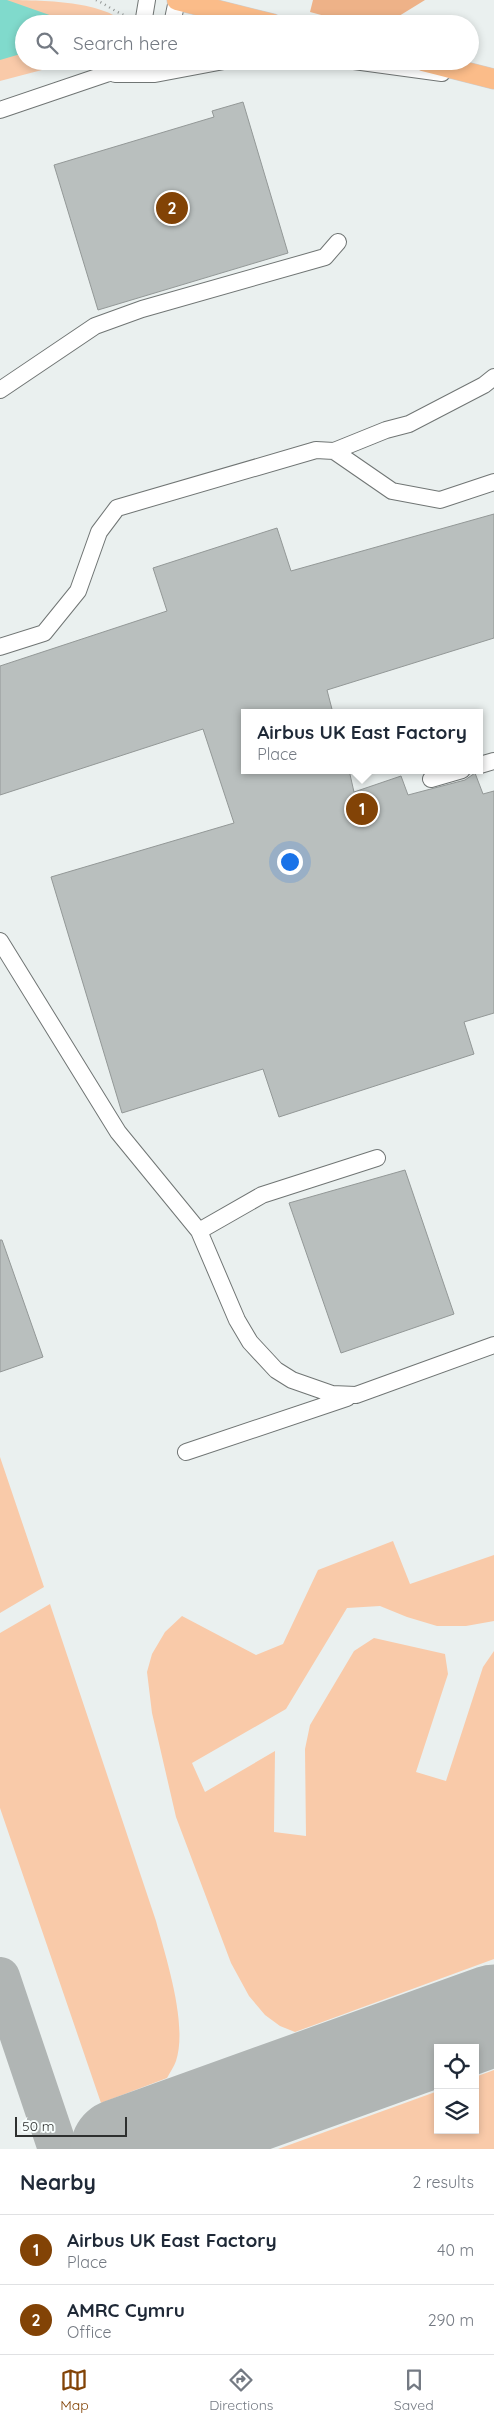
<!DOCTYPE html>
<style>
:root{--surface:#fff;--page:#f2f2f3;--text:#1f2937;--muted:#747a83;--line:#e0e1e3;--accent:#824306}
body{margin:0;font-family:Quicksand,sans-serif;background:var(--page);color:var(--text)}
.controls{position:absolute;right:15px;bottom:15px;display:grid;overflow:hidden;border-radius:0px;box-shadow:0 2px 8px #0003}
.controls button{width:45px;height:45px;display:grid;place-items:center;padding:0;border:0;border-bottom:1px solid var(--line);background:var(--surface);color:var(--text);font:25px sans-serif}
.scale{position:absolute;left:15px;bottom:12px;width:112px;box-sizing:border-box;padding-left:5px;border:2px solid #2e302f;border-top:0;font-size:14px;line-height:18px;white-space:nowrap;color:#2e302f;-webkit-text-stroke:4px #f7fdfc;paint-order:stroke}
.you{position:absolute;left:289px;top:861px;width:18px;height:18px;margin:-12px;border:4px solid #fff;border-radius:50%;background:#1a73e8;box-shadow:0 0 0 8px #1a73e833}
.badge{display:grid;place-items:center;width:32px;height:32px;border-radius:50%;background:var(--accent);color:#fff;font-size:16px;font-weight:700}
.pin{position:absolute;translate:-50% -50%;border:2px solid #fff;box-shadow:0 1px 5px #0006}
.popup{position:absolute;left:241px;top:709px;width:242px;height:65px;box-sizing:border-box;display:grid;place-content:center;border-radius:0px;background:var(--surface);filter:drop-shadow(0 1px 4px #0005);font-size:16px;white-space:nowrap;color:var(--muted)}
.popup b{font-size:19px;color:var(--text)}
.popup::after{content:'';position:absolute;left:50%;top:100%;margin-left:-10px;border:10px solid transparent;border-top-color:var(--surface)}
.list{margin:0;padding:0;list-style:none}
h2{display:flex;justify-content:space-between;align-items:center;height:65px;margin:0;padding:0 20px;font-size:21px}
h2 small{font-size:16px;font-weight:400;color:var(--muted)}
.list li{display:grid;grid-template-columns:32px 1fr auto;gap:15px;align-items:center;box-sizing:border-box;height:70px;padding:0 20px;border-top:1px solid var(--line)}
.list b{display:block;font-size:19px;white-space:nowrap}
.list p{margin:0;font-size:16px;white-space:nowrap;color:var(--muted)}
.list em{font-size:16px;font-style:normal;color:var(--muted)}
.icon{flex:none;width:28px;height:28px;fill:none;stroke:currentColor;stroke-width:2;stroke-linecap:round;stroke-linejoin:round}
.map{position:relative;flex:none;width:494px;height:2149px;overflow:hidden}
.search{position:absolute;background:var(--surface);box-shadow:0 2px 8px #0003;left:15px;right:15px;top:15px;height:55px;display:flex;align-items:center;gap:12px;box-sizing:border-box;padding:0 18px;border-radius:28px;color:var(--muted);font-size:19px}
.sheet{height:205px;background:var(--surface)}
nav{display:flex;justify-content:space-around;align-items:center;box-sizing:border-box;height:70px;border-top:1px solid var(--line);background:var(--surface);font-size:14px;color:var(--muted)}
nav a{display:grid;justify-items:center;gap:2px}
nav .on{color:var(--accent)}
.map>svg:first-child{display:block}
.green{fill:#f9caa9}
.forest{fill:#eeb288}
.water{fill:#80dacc}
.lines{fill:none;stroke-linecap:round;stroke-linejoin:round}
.taxiway{stroke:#b0b5b4;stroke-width:40}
.runway{stroke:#b0b5b4;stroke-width:101}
.building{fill:#b9bfbe;stroke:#939897}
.minor-casing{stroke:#707574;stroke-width:18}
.major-casing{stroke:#cdcdcd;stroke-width:21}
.path{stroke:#929695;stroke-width:2.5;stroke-dasharray:1 4;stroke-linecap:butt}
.minor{stroke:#fff;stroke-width:16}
.major{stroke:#fbbc89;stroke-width:20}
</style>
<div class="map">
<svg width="494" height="2149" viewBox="0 0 494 2149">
<rect width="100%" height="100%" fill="#eaf0ef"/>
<path class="green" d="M0,0c34,0 105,0 125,24h-101v37h52l-76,20z
M0,1457l44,130 -44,26z
M393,1541l17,43 84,-29v66l-28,5h-29l-30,-9 -27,-11 -33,2 -61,101 -94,54 13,29 70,-41 -1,81 32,4 -1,-87 5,-24 44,-74 20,-13 71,16 3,20 -32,98 30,9 37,-114 11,-16v308l-199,73 -15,-6 -15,-11 -16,-19 -18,-33 -55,-146 -24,-104 -5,-41 5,-18 13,-22 17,-16 74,39 27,-11 35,-74z
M50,1604l106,317c10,37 32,103 20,140 -2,6 -6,11 -9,17l-66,25 -101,-295v-175z
M494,2070v79h-216l160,-58v39h37v-53z"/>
<path class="forest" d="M313,0h112l-39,24h-31l-45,-12z"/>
<path class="water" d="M0,0h7l68,24h-51v29l-24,7z"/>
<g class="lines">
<path class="taxiway" d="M0,1977l58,172"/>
<path class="runway" d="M121,2149l373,-134"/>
</g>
<path class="building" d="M243,102l45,151 -190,57 -44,-145 160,-48 -2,-6z
M494,514v124l-167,52 6,23h-89v57h105l5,22 47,-16 7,19 57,-15 10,-7 8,21 11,-3v222l-30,9 10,32 -195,63 -16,-48 -141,44 -71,-236 183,-54 -31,-94 -203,66v-129l167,-55 -14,-43 124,-40 14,43z
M405,1170l49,144 -113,39 -52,-150z
M0,1240h2l41,117 -43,15z"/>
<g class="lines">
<defs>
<path id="minor" d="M143,24l4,-24
M172,24l5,-24
M354,61l88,12
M115,74h40l69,-13
M0,110l106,-36 31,-13
M0,390l95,-64 47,-17 183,-52 13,-15
M334,451l52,-21 23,-6 75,-39 10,-8
M0,647l44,-14 34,-42 21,-59 18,-24 199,-58 18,1 58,40 48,9 54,-18
M480,765l14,-4
M431,779l31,-9
M0,941l118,191 81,99 38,89 13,22 26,28 16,10 40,14 24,1 138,-50
M199,1231l63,-36 115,-37
M186,1452l161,-54"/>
<path id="major" d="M177,0l96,24
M423,61l71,18"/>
</defs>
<use href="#minor" class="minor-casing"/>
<use href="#major" class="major-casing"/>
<path class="path" d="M96,0c11,5 22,14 34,17
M237,68l69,-6 35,4"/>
<use href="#minor" class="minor"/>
<use href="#major" class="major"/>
</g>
</svg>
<div class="controls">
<button><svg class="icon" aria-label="locate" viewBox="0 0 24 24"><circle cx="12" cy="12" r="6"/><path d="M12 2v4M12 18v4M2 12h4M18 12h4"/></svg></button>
<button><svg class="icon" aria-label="layers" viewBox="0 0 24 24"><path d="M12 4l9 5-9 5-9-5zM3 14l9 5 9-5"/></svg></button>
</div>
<div class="scale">50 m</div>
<div class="you"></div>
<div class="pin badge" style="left:362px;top:809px">1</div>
<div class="popup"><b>Airbus UK East Factory</b>Place</div>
<div class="pin badge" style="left:172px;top:208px">2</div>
<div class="search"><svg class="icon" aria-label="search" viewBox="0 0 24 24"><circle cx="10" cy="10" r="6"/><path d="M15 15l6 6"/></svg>Search here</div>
</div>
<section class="sheet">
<h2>Nearby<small>2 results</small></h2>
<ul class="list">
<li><span class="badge">1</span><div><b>Airbus UK East Factory</b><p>Place</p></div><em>40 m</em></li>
<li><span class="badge">2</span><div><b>AMRC Cymru</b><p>Office</p></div><em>290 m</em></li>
</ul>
</section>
<nav>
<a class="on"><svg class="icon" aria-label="map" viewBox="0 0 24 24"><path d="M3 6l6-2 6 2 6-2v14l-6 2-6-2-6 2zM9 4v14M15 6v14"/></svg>Map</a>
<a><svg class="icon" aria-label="directions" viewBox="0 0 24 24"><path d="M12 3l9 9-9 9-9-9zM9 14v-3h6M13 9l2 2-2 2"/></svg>Directions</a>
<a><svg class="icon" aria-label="saved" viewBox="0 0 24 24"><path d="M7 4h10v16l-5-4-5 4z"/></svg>Saved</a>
</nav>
